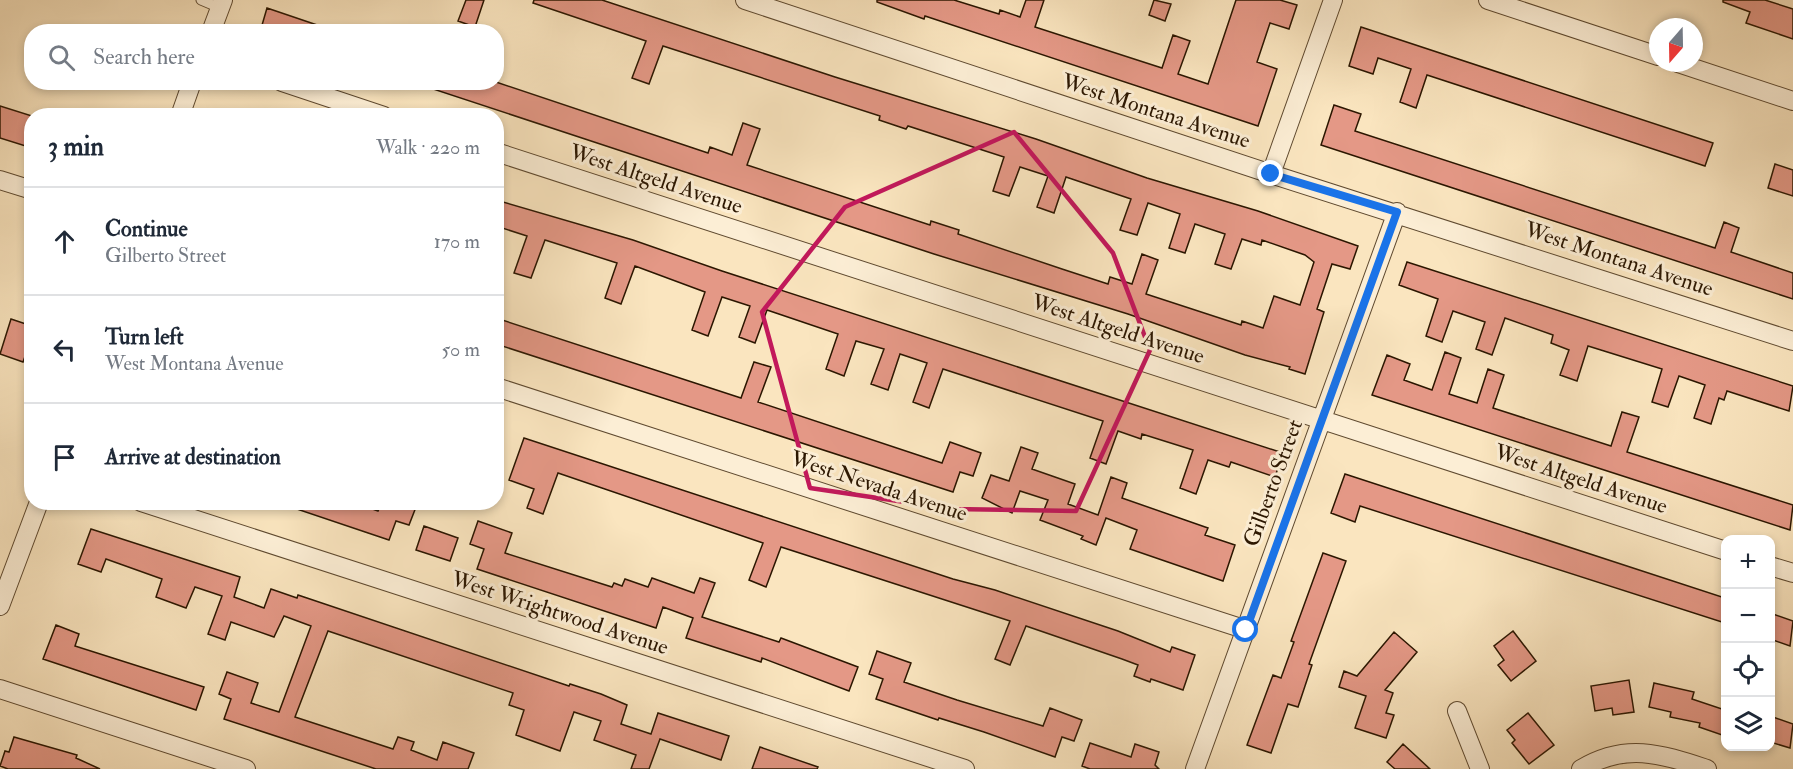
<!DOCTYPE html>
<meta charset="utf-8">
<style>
:root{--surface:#fff;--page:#f6f6f7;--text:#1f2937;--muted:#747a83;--line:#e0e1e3}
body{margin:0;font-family:"IM FELL Double Pica",serif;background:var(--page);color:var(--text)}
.controls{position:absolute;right:18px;bottom:18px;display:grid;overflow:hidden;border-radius:12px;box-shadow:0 3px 9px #0003}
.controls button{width:54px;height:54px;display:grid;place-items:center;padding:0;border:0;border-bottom:2px solid var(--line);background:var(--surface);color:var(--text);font:30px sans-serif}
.compass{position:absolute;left:1649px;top:18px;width:54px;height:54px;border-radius:50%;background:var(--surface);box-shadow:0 3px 9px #0003;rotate:200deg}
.stop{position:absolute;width:18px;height:18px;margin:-14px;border:4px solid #1a73e8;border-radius:50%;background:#fff}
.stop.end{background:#1a73e8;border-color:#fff;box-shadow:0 2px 6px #0008}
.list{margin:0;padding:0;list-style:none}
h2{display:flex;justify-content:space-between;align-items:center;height:78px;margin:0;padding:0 24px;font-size:26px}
h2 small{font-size:20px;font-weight:400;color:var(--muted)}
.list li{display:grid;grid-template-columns:39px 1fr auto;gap:18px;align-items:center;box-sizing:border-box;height:108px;padding:0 24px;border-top:2px solid var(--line)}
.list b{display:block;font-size:22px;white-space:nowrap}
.list p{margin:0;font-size:20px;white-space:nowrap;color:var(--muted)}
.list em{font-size:20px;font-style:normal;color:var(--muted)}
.icon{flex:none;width:33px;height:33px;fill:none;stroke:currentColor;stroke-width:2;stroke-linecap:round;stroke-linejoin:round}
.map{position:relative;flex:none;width:1793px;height:769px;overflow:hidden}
.search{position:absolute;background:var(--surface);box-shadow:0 3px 9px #0003;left:24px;top:24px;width:480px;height:66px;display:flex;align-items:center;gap:15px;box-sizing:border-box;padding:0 21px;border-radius:24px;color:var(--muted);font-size:22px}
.panel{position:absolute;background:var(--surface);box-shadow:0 3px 9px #0003;left:24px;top:108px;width:480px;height:402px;border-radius:24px}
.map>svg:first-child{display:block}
.building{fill:#e49886;stroke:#2b1600;stroke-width:1.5}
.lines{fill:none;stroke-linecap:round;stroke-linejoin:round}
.lane-casing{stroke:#5f4a30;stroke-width:11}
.street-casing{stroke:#5f4a30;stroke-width:20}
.lane{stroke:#fceed5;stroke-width:9}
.street{stroke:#fceed5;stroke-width:18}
.route{stroke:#1a73e8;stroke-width:8}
.marked{fill:none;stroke:#c2185b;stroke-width:4.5;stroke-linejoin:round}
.labels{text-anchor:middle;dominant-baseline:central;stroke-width:6;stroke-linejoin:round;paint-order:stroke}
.street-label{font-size:22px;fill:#2b1600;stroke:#fceed5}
</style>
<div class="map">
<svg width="1793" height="769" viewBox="0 0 1793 769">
<rect width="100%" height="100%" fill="#fae5bf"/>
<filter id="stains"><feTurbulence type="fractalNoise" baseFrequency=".00333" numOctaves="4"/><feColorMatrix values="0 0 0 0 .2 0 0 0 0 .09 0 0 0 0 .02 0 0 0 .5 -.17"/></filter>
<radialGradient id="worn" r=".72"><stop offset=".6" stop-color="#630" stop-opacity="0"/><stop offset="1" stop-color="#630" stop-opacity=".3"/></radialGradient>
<path class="building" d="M466,0h18l-9,27 -17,-6z
M534,0h68l233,77 201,62 111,39 111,33 100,35 -8,23 -18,-5 -15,45 7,3 -19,62 -16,-5 1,-2 -45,-12 -117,-41 -194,-60 -513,-169v-3h75l212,71 2,-6 22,8 11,-32 17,6 -13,36 183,60 1,-4 28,9 -1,4 104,35 46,15 2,-7 22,7 10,-30 16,6 -12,34 95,31 1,-4 21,7 11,-32 26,9 14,-43 -9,-7 -43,-15 -1,5 -19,-6 -11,30 -16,-5 10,-30 -30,-10 -10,29 -16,-5 11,-34 -32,-11 -11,32 -17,-5 11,-31 -65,-22 -12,36 -17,-6 11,-31 -28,-9 -11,29 -16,-5 11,-34 -96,-31 -2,3 -27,-9 1,-4 -217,-70 -14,38 -17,-6 14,-37 -113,-38z
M877,0h77l45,14 1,-4 20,7 6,-17h18l-9,27 127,41 11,-33 17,6 -12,33 30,10 28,-84h44l17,5 -8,24 -19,-6 -13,39 20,7 -19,57 -333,-110 -1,3 -47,-17z
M1154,0l17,4 -6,17 -16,-6z
M1723,0h42l28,9v30l-47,-16 4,-11 -27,-10z
M267,8l62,21 -1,3h-68z
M1361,27l352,116 -8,23 -278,-91 -11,33 -16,-6 11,-33 -33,-11 -5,16 -24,-8z
M1334,105l27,9 -6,17 360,117 9,-26 15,6 -8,24 62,21v26l-472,-154z
M0,106l32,10v32l-32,-10z
M1775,164l18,6v26l-25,-8z
M496,200l137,40 89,31 561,182 -8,24 -44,-15 -2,5 -21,-7 -12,34 -16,-6 13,-38 -51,-16 -1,5 -23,-8 -12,33 -16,-6 13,-37 -160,-52 -14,39 -16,-6 14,-39 -27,-9 -12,36 -17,-6 13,-35 -28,-8 -12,35 -18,-7 12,-35 -71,-24 -12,33 -16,-6 11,-31 -28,-9 -14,39 -16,-6 13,-38 -70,-26 -14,38 -16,-6 12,-35 -72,-23 -14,38 -17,-5 13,-37 -31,-10z
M1407,262l386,124 -4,25 -62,-20 -3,9 -5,-2 -8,26 -17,-6 11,-33 -26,-9 -11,31 -16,-5 10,-33 -74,-23 -11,35 -17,-6 9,-25 -18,-7 2,-8 -48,-17 -13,37 -16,-6 9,-27 -32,-11 -11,31 -16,-6 12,-37 -39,-14z
M496,318l245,80 13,-36 17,5 -13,35 184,61 8,-21 31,11 -8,23 -13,-4 -7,20 -457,-148z
M11,319l21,7v11l-9,25 -23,-8z
M1445,352l16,6 -12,36 28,9 11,-34 16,6 -11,33 118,38 11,-34 17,5 -12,35 166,53 -3,25 -418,-135 15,-40 23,9 -6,16 28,10z
M524,438l429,141 42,11 123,41 52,21 2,-5 23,8 -12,35 -32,-11 -1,3 -16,-6 4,-11 -16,-6 -96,-33 -16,39 -15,-6 15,-38 -229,-74 -15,40 -17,-7 14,-37 -205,-70 -15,41 -16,-6 7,-19 -25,-9z
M1021,447l17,6 -6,16 43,15 -7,20 30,11 13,-38 16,6 -5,15 86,30 -3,7 30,10 -12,36 -93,-32 7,-19 -31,-12 -10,27 -15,-6 2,-3 -43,-16 8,-20 -28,-9 -8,22 -30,-15 9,-23 18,6z
M1345,474l380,124v25l-365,-117 -5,16 -24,-9z
M285,502h68l25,9 4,-9h22l12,5 -7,18 -13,-4 -7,19 -104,-35z
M478,521l34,12 -7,20 107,34 2,-4 8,3 3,-7 23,8 4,-9 42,15 6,-15 15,5 -13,34 77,25 2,-4 77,29 -9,24 -87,-33 -1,4 -75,-24 7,-20 -30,-11 -7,21 -179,-59 7,-20 -14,-5z
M424,526l34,12 -8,23 -34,-11z
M91,529l149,48 -6,20 30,11 7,-19 26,9 1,-3 271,91 1,-2 31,10 26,11 -6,19 30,10 7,-21 71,23 -8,24 -61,-21 -11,30h-18l5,-14 -42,-15 7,-19 -27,-9 -14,39 -44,-16 8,-25 -15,-5 4,-12 -185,-62 -33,86 98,32 5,-12 16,5 -3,8 26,10 6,-18 31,11 -6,16h-92l-152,-50 7,-20 -12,-5 8,-22 31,11 -7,20 28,9 32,-86 -27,-10 -10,21 -43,-15 -6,18 -17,-6 14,-38 -27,-9 -9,21 -30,-11 6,-18 -56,-20 -5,13 -23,-8z
M1323,553l23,8 -37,103 3,1 -14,42 -10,-3 -17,49 -24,-8 26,-70 8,3 13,-36 -3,-1z
M1770,613l23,8 -3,25 -20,-7z
M56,625l23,9 -4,12 129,41 -8,23 -153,-51z
M1513,631l23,30 -25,20 -13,-16 6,-5 -10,-14z
M1394,632l23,20 -32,38 8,3 -7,20 8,2 -8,23 -31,-10 11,-32 -27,-9 5,-16 13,5z
M877,651l34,12 -7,19 53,18 86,26 7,-18 32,12 -8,21 -12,-4 -7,20 -71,-25 -45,-14 -1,2 -62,-21 7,-20 -14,-5z
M1629,680l5,32 -21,3 -1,-7 -17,3 -4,-25z
M1654,683l40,9 -2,7 33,11v26l-26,-9 1,-4 -30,-6 1,-5 -22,-5z
M1528,713l26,32 -25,19 -17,-21 3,-3 -8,-10z
M1770,716l23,8 -3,24 -20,-6z
M14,737l63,18 -1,3 24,11h-92l-8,-3 5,-15 4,1z
M1090,743l41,14 4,-13 24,8 -4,13 4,4h-69l-8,-3z
M1403,744l27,25h-35l-8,-7z
M760,747l58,20 -1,2h-65z"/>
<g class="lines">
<defs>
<path id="lane" d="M201,0l19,8"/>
<path id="street" d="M745,0l526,174 522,167
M1488,0l170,56
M211,32l12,-32
M1678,63l115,38
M282,82l102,34
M180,116l12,-34
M496,152l1230,399
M1271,174l62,-174
M0,180l32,10
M496,387l751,243
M141,502l824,267
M1770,566l23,7
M0,606l39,-104
M0,689l246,80
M1457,711l23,58
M1195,769l202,-557
M1581,769c45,-27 80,-15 126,0"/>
</defs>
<use href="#lane" class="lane-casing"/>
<use href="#street" class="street-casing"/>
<use href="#lane" class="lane"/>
<use href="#street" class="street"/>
</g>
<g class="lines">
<path class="route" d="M1246,630l151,-418 -126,-38"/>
</g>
<path class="marked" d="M1014,132l99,121 37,97 -74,161 -124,-2 -142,-21 -48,-176 83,-105z"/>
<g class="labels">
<g class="street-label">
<text transform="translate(1156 111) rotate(18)">West Montana Avenue</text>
<text transform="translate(656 179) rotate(18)">West Altgeld Avenue</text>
<text transform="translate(1619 259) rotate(18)">West Montana Avenue</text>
<text transform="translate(1118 329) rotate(18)">West Altgeld Avenue</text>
<text transform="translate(1581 479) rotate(18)">West Altgeld Avenue</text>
<text transform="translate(1273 483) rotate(-70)">Gilberto Street</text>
<text transform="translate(879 486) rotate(18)">West Nevada Avenue</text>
<text transform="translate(560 613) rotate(18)">West Wrightwood Avenue</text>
</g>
</g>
<rect width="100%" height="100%" filter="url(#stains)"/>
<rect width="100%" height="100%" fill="url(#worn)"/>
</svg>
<div class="controls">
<button>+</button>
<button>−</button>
<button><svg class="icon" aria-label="locate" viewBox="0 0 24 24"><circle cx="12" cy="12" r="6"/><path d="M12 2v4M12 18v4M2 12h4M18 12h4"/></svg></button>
<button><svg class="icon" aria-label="layers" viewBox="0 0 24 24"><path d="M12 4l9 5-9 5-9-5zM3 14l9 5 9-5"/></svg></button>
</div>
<svg class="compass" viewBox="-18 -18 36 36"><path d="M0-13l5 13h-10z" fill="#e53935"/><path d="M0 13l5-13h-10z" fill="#747a83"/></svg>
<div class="stop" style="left:1246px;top:630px"></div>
<div class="stop end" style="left:1271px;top:174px"></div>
<div class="search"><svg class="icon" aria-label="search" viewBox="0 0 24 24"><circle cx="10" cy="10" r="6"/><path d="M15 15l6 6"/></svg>Search here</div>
<section class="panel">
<h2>3 min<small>Walk · 220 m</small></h2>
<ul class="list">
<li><svg class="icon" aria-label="ahead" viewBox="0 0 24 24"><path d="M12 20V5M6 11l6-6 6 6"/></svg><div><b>Continue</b><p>Gilberto Street</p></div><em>170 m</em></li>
<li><svg class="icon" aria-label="left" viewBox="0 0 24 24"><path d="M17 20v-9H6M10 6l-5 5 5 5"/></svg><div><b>Turn left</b><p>West Montana Avenue</p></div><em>50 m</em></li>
<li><svg class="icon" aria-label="arrive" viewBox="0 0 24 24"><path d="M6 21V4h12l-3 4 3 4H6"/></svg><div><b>Arrive at destination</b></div></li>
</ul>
</section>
</div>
